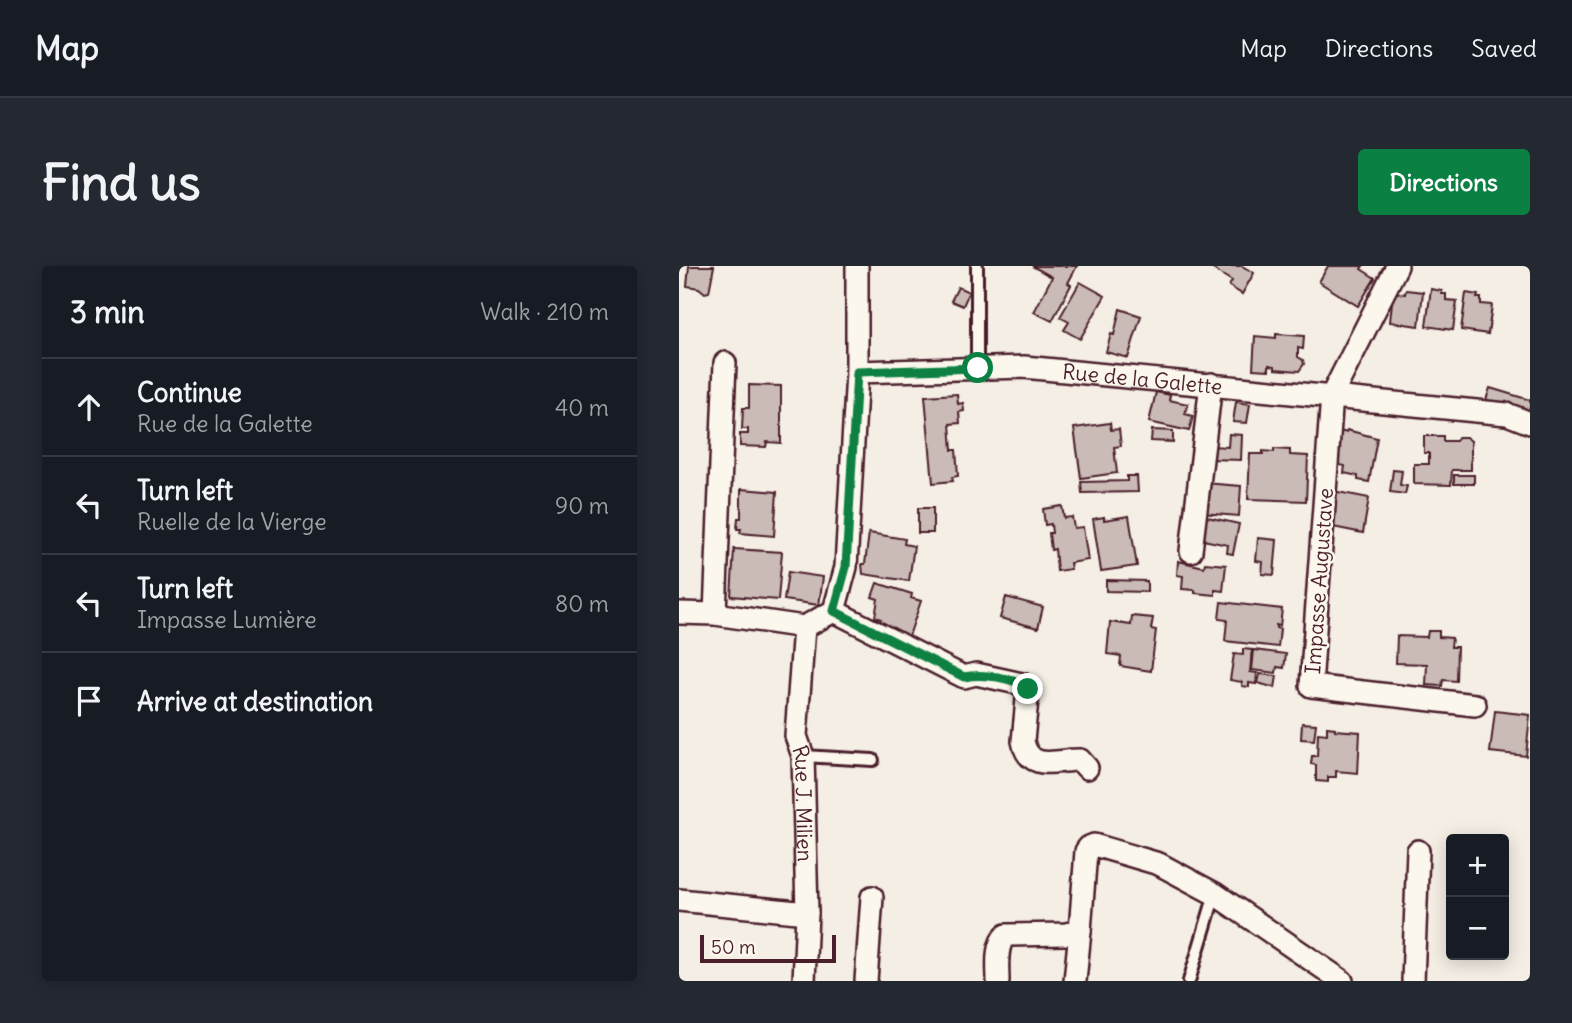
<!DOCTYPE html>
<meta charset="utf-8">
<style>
:root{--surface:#171b24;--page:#242831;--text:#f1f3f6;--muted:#9ea1a6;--line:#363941;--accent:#0b8043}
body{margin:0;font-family:Delius,sans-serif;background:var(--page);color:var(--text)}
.controls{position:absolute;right:21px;bottom:21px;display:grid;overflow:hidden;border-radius:7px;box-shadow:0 4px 18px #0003}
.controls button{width:63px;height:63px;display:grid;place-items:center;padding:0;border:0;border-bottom:2px solid var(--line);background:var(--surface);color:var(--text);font:35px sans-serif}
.scale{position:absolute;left:21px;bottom:18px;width:136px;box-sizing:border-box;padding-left:7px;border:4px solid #4a1f2b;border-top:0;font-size:19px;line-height:24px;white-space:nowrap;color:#4a1f2b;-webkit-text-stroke:5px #fbf7ec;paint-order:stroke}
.stop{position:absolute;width:21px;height:21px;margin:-16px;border:5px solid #0b8043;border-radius:50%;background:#fff}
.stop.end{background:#0b8043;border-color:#fff;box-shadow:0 2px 7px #0008}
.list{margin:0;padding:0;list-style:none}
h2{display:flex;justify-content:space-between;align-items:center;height:91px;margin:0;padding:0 28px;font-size:30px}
h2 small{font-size:23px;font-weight:400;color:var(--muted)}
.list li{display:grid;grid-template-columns:46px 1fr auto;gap:21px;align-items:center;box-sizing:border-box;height:98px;padding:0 28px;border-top:2px solid var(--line)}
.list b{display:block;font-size:26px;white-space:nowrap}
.list p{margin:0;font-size:23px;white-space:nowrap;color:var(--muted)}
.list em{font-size:23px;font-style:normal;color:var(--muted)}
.icon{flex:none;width:38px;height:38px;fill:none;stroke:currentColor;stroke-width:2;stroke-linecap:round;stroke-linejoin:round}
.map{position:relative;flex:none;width:851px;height:715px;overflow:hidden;border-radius:7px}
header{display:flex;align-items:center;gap:42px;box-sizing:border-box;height:98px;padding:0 35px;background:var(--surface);border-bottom:2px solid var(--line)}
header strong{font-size:33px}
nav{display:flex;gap:38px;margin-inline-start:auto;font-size:24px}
.intro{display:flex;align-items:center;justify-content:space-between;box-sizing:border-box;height:168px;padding:0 42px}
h1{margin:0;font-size:49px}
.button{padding:18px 32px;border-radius:7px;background:var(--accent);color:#fff;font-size:24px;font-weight:700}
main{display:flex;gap:42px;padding:0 42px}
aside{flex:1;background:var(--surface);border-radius:7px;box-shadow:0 4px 18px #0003}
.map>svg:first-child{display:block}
.building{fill:#cabbb6;stroke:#4a1f2b;stroke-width:2}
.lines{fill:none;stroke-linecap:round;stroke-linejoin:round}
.service-casing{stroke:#4a1f2b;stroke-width:16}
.minor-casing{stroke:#4a1f2b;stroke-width:26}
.service{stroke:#fbf7ec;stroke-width:10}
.minor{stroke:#fbf7ec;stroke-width:21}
.route{stroke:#0b8043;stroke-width:9}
.labels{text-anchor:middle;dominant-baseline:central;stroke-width:5;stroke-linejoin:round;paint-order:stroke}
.street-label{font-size:21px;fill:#4a1f2b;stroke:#fbf7ec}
</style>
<header>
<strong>Map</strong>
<nav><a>Map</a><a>Directions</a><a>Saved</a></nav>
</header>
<div class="intro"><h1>Find us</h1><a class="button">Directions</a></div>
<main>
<aside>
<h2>3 min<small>Walk · 210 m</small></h2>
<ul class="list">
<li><svg class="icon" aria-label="ahead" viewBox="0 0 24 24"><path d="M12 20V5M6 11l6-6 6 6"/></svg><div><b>Continue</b><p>Rue de la Galette</p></div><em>40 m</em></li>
<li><svg class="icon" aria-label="left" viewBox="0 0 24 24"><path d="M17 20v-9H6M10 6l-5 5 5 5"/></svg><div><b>Turn left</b><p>Ruelle de la Vierge</p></div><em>90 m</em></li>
<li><svg class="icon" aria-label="left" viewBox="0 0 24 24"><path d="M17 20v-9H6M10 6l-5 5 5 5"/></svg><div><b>Turn left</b><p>Impasse Lumière</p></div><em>80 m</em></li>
<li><svg class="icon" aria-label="arrive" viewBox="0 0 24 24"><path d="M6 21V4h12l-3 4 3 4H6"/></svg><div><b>Arrive at destination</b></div></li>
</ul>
</aside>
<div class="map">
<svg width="851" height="715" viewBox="0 0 851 715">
<rect width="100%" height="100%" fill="#f4eee4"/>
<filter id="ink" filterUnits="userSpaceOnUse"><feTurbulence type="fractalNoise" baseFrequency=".0143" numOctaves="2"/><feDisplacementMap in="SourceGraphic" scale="14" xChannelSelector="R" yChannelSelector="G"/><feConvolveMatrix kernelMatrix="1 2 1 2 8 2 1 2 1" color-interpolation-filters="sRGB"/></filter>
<g filter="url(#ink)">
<path class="building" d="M10,0h25l-5,26 -4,1 -6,-5 -12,-2z
M353,0h45l-9,17 3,2 -19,36 -18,-9 18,-35z
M529,0h34l12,7 -12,21 -13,-8 3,-5z
M649,0h35l-2,3 14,9 -17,28 -39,-24z
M401,16l25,14 -25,43 -16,-9 5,-8 -9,-5z
M279,21l11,5 -6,14 -12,-5z
M752,23l11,2v3h4v6l11,1 -4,29 -27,-4z
M727,24l17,2 -4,34 -29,-4 3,-30 12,2z
M787,27l12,2 -1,3h4v6l11,1 -4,29 -27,-4z
M441,43l21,7 -13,42 -22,-6 5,-18 3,1z
M597,68l28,2 -1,13 -5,-1v9l5,3 1,4 -5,7 -24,-2v-3l-6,-1v5l-16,-1 2,-33 21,2z
M70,119l32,1v57l-14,-1 -1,5 -26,-1v-12h8v-5h-6l1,-21h6z
M811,122l40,12v14l-44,-14z
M477,126l14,3 -1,5 19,4 -3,10 8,2 -4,15 -40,-9z
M278,128l1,10 5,-1 1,8 -5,1 1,11 -10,1 2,26h4l2,26 -6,1 1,4 -20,2 -8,-87z
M557,136l14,2 -3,19 -14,-1z
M431,157l1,7 8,-1 2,17 -7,1 3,26 -36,5 -7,-50z
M473,164l21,1v11l-22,-1z
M668,164l30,8 -8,44 -11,-2v-4l-14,-3 1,-7 -10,-2 6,-32h5z
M550,168l13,1 -1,25 -31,-1 1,-13 17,1z
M745,170h19v5h13l3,-4h7l5,4v29h-19l-1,15 -37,-1v-20h15v-11h-5z
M595,183l16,1v5l18,1 -2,45 -58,-2 2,-45h13v-3l11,1z
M714,204l9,1 -2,14 7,1 -2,8 -15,-2z
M775,209h20v9h-20z
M448,210h10l1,16 -56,1 -1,-11 46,-1z
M525,217l37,3 -2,30 -37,-3z
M62,223l36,3 -3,44 -34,-3 1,-4h-4l1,-11h3z
M659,226l31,6 -6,35 -35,-7 7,-18 -4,-3 2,-12z
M383,240l2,12 8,-1 2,11 9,-1 5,33 -18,3 1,6 -14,2 -2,-22 -4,1 -2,-17h3l-1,-9 -6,1 -2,-16z
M239,242h15v25h-15z
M450,250l8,50 -36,5 -8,-52 11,-2v3z
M524,250l36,8 -6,30 -6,-1 1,-8 -30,-6z
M190,267l36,6 -1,5 10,2 -5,35 -46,-7 -1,-10h3z
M579,272l19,2 -3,35 -12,-1 1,-12 -7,-1z
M55,283l48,3 -4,48 -47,-4z
M499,295l26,6 1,-4 21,2 -3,26 -8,-1v5l-20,-2v-3l-13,-1 1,-13 -6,-1z
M109,306l35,5 -4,28 -35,-5z
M427,314l41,1v11l-41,-1z
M198,317l35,11 -1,4 10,3 -12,35 -31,-10 3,-7 -6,-2 3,-18 -6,-2z
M327,331l37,10 -5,21 -38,-10z
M542,336l61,7 -2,17 -4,-1v3l4,1 -2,18 -53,-6 2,-21 -8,-1z
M453,350l21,2 -2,11 5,1 -5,41 -31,-5 1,-10 -14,-2 3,-32 21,3z
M749,365h11v6l13,1 -1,9h6l-1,34 -13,-1 -1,6 -16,-1 1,-21 -31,-1 1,-27 30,1z
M564,383l9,1 -2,22 7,1 -1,11 -7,-1v4l-7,-1v-4l-12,-2 4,-26 9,1z
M575,384l32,4 -2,14 -7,-1 -1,6 -24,-3z
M581,408l17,2 -2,12 -17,-5z
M816,445l35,4 -4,41 -36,-4z
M623,457l14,1 -2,16 -13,-1z
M648,461l8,1v2l25,2 -2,41 -22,-2v6h-8v5l-12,-1v-16l-5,-1 1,-8h5l1,-23 9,1z"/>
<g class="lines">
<defs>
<path id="service" d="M298,0v102
M124,490l70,4
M510,715l26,-87"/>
<g id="minor">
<path id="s1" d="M178,0v106l167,-5 483,47 23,9"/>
<path d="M718,0l-65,129 -21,291 164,19"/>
<path d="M512,285l20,-167"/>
<path d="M155,345l130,66 12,-3 46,10 6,5 -5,52c6,33 37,18 57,19l7,8"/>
<path d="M0,347l36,1 89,13 30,-16 12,-44 11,-195"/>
<path d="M36,348l10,-251"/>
<path id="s2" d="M125,361l-8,109 7,20 4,157 -3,68"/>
<path d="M0,634l128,13"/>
<path d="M187,715l6,-84"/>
<path d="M319,715c0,-14 -3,-36 8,-46l60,-1 14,-3 6,-80 3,-4 5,-2 65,19 56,30 127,87"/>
<path d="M396,715l5,-50"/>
<path d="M734,715l5,-130"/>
</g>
</defs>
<use href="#service" class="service-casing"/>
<use href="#minor" class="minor-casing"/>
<use href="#service" class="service"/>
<use href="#minor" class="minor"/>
</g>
</g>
<g class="lines" filter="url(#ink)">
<path class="route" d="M299,102l-121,4 -11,195 -12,44 130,66c18,-4 50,0 64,12"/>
</g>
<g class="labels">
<g class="street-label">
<text stroke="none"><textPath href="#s1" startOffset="392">Rue de la Galette</textPath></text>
<text transform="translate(640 315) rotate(-86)">Impasse Augustave</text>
<text stroke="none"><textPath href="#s2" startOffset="178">Rue J. Milien</textPath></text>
</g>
</g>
</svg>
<div class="controls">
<button>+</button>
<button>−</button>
</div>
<div class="scale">50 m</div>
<div class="stop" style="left:299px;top:102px"></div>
<div class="stop end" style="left:349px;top:423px"></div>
</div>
</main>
